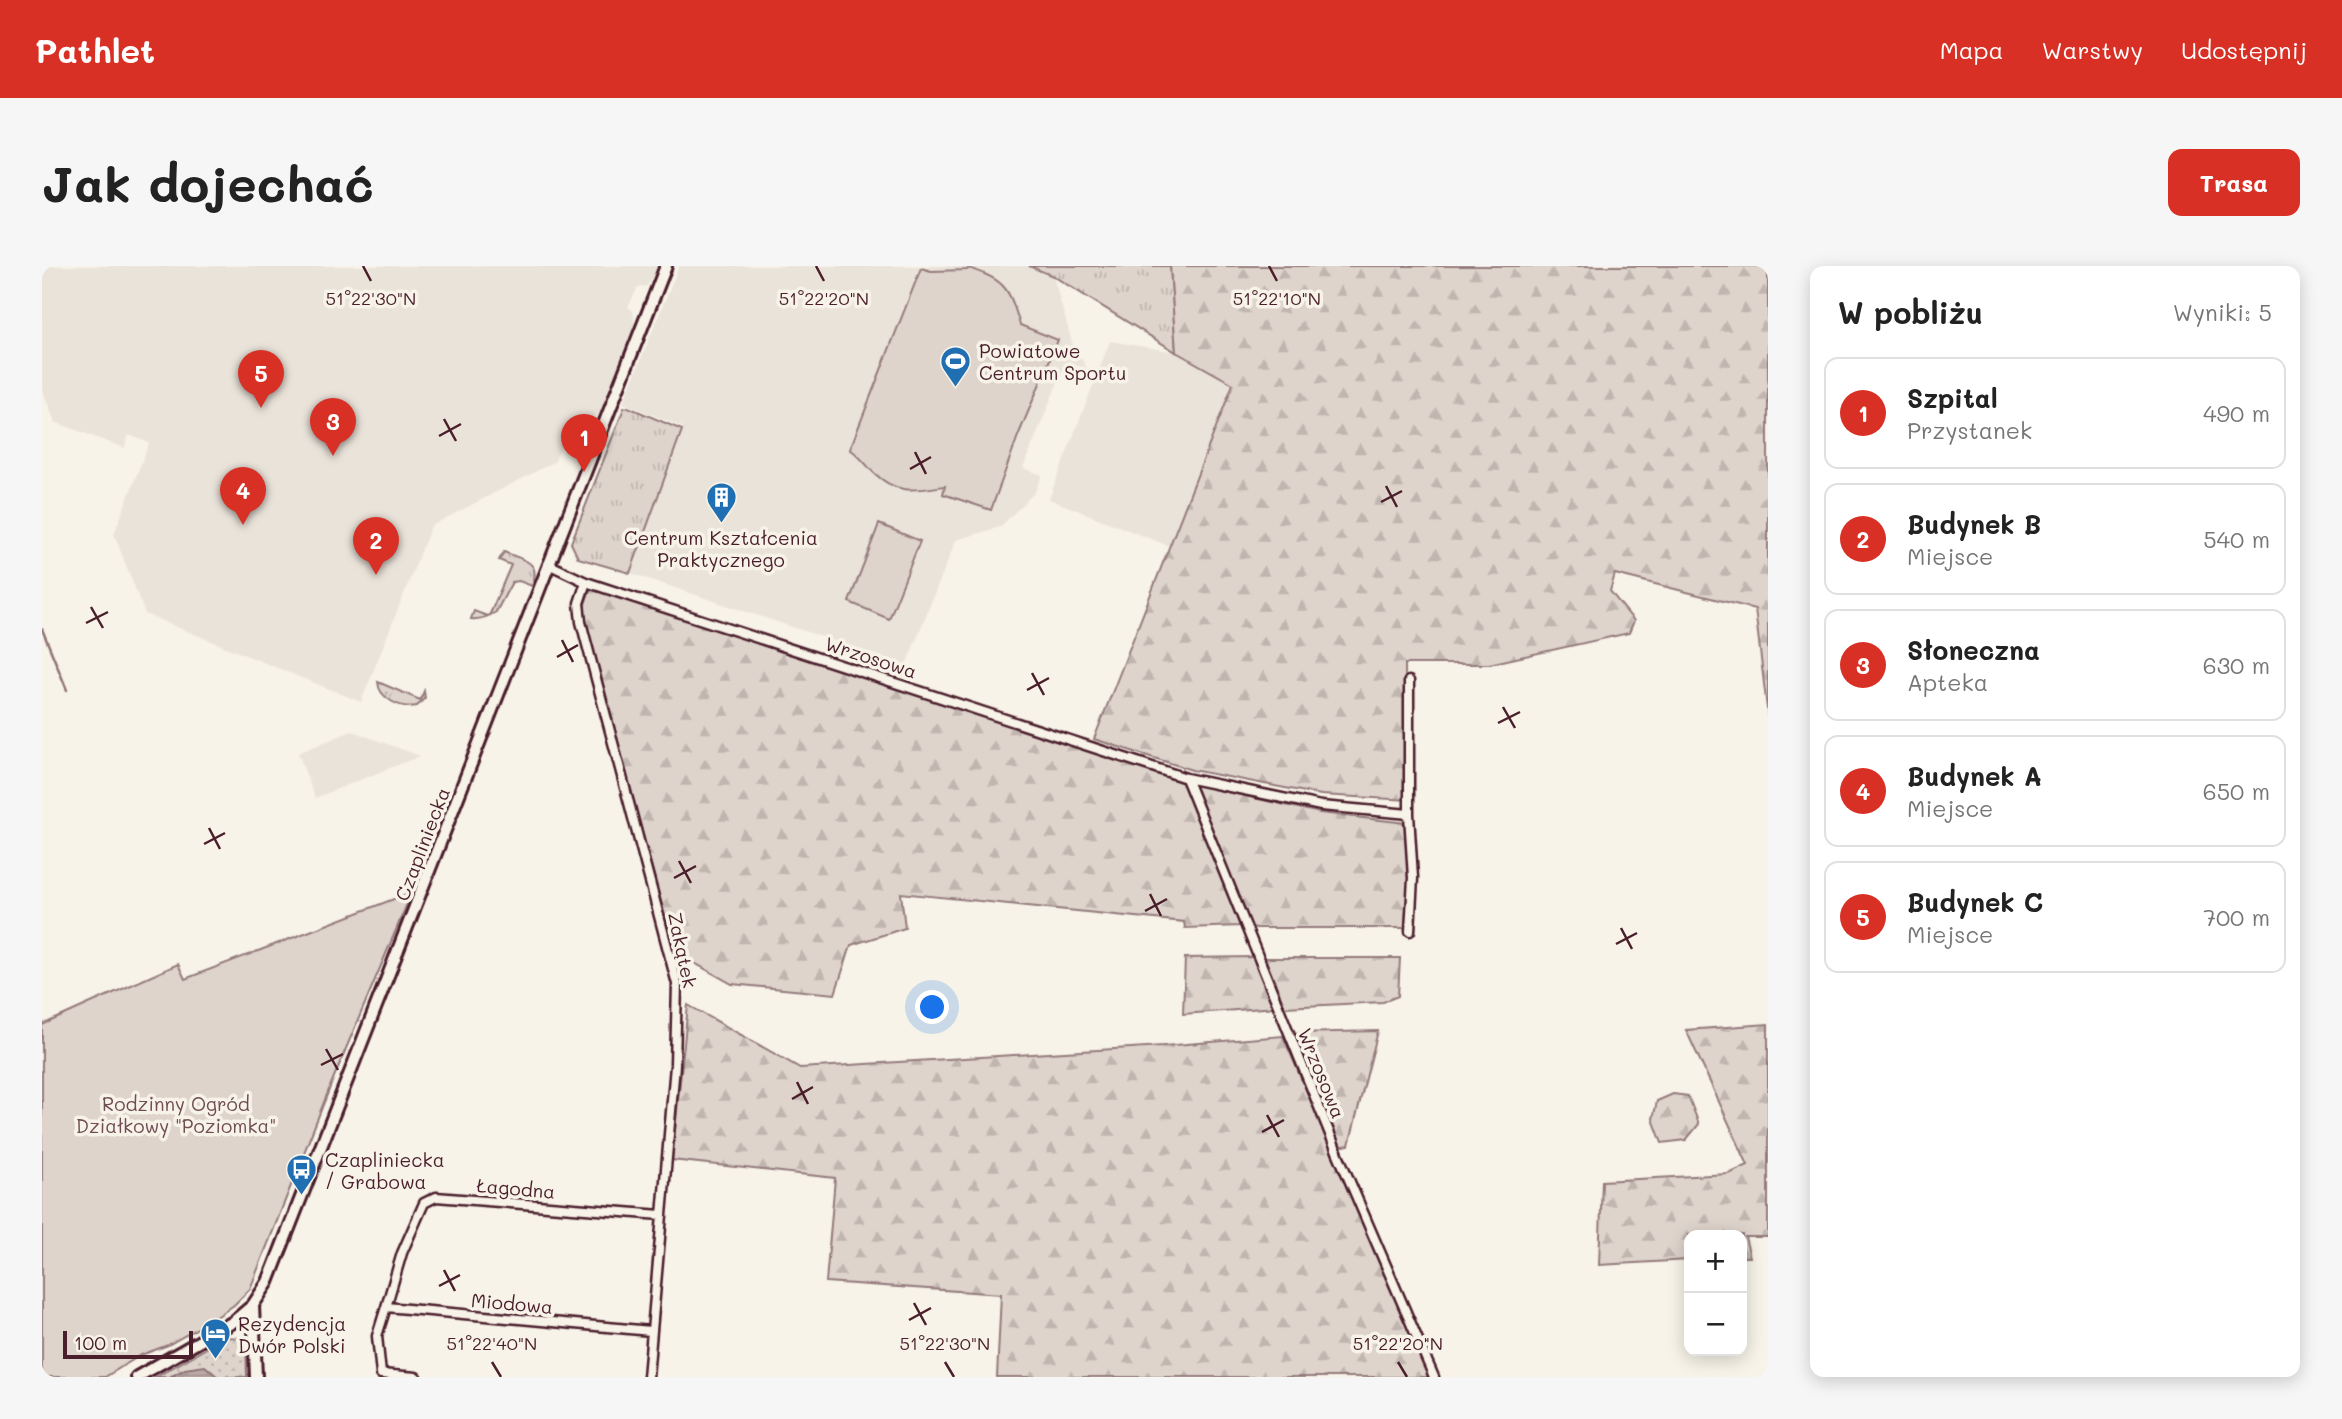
<!DOCTYPE html>
<html lang="pl">
<meta charset="utf-8">
<style>
:root{--surface:#fff;--page:#f6f6f6;--text:#222;--muted:#767676;--line:#e0e0e0;--accent:#d93025}
body{margin:0;font-family:Mali,sans-serif;background:var(--page);color:var(--text)}
.controls{position:absolute;right:21px;bottom:21px;display:grid;overflow:hidden;border-radius:14px;box-shadow:0 4px 18px #0003}
.controls button{width:63px;height:63px;display:grid;place-items:center;padding:0;border:0;border-bottom:2px solid var(--line);background:var(--surface);color:var(--text);font:35px sans-serif}
.scale{position:absolute;left:21px;bottom:18px;width:130px;box-sizing:border-box;padding-left:7px;border:4px solid #4a1f2b;border-top:0;font-size:19px;line-height:24px;white-space:nowrap;color:#4a1f2b;-webkit-text-stroke:5px #f7f3e8;paint-order:stroke}
.you{position:absolute;left:891px;top:742px;width:24px;height:24px;margin:-18px;border:5px solid #fff;border-radius:50%;background:#1a73e8;box-shadow:0 0 0 10px #1a73e833}
.badge{display:grid;place-items:center;width:46px;height:46px;border-radius:50%;background:var(--accent);color:#fff;font-size:23px;font-weight:700}
.pin{position:absolute;translate:-50% -58px;filter:drop-shadow(0 2px 4px #0008)}
.pin::after{content:'';position:absolute;top:37px;width:24px;height:21px;background:inherit;clip-path:polygon(0 0,100% 0,50% 100%)}
.list{margin:0;padding:0;list-style:none}
h2{display:flex;justify-content:space-between;align-items:center;height:91px;margin:0;padding:0 28px;font-size:30px}
h2 small{font-size:23px;font-weight:400;color:var(--muted)}
.list li{display:grid;grid-template-columns:46px 1fr auto;gap:21px;align-items:center;box-sizing:border-box;height:112px;margin:0 14px 14px;padding:0 14px;border:2px solid var(--line);border-radius:14px}
.list b{display:block;font-size:26px;white-space:nowrap}
.list p{margin:0;font-size:23px;white-space:nowrap;color:var(--muted)}
.list em{font-size:23px;font-style:normal;color:var(--muted)}
.map{position:relative;flex:none;width:1726px;height:1111px;overflow:hidden;border-radius:14px}
header{display:flex;align-items:center;gap:42px;box-sizing:border-box;height:98px;padding:0 35px;background:var(--accent);color:#fff}
header strong{font-size:33px}
nav{display:flex;gap:38px;margin-inline-start:auto;font-size:24px}
.intro{display:flex;align-items:center;justify-content:space-between;box-sizing:border-box;height:168px;padding:0 42px}
h1{margin:0;font-size:49px}
.button{padding:18px 32px;border-radius:14px;background:var(--accent);color:#fff;font-size:24px;font-weight:700}
main{display:flex;gap:42px;padding:0 42px}
aside{flex:1;background:var(--surface);border-radius:14px;box-shadow:0 4px 18px #0003}
.map>svg:first-child{display:block}
.built{fill:#eae3da}
.grass{fill:url(#grass-tufts);stroke:#947a7c;stroke-width:2}
.forest{fill:url(#forest-firs);stroke:#947a7c;stroke-width:2}
.park{fill:url(#park-dots);stroke:#947a7c;stroke-width:2}
.garden{fill:#ded4cc;stroke:#947a7c;stroke-width:2}
.water{fill:url(#water-rules);stroke:#8e7275;stroke-width:2}
.lines{fill:none;stroke-linecap:round;stroke-linejoin:round}
.stream{stroke:#8e7275;stroke-width:2.5}
.street-casing{stroke:#4a1f2b;stroke-width:13}
.secondary-casing{stroke:#4a1f2b;stroke-width:16}
.street{stroke:#f7f3e8;stroke-width:8}
.secondary{stroke:#f7f3e8;stroke-width:10}
.ticks{fill:none;stroke:#4a1f2b;stroke-width:2.5}
.labels{text-anchor:middle;dominant-baseline:central;stroke-width:7;stroke-linejoin:round;paint-order:stroke}
.poi-label{font-size:19px;fill:#4a1f2b;stroke:#f7f3e8;text-anchor:start}
.street-label{font-size:19px;fill:#4a1f2b;stroke:#f7f3e8}
.park-label{font-size:19px;fill:#6f4c53;stroke:#f7f3e8}
.ticks-label{font-size:18px;text-anchor:middle;fill:#4a1f2b;stroke:#f7f3e8;stroke-width:7;stroke-linejoin:round;paint-order:stroke}
</style>
<header>
<strong>Pathlet</strong>
<nav><a>Mapa</a><a>Warstwy</a><a>Udostępnij</a></nav>
</header>
<div class="intro"><h1>Jak dojechać</h1><a class="button">Trasa</a></div>
<main>
<div class="map">
<svg width="1726" height="1111" viewBox="0 0 1726 1111">
<defs>
<pattern id="grass-tufts" width="24" height="20" patternUnits="userSpaceOnUse" patternTransform="scale(1.75)"><rect width="24" height="20" fill="#ded4cc"/><path d="M3 7l-1-3M5 7V3M7 7l1-3M15 17l-1-3M17 17v-4M19 17l1-3" fill="none" stroke="#c0b6af"/></pattern>
<pattern id="forest-firs" width="22" height="20" patternUnits="userSpaceOnUse" patternTransform="scale(1.75)"><rect width="22" height="20" fill="#ded4cc"/><path d="M5 1l3.5 6h-7zM16 11l3.5 6h-7z" fill="#c0b6af"/></pattern>
<pattern id="park-dots" width="8" height="8" patternUnits="userSpaceOnUse" patternTransform="scale(1.75)"><rect width="8" height="8" fill="#ded4cc"/><path d="M2 2h.1M6 6h.1" fill="none" stroke="#c0b6af" stroke-width="1.8" stroke-linecap="round"/></pattern>
<pattern id="water-rules" width="6" height="5" patternUnits="userSpaceOnUse" patternTransform="scale(1.75)"><rect width="6" height="5" fill="#bcaaa7"/><path d="M0 2.5h6" fill="none" stroke="#9b8a88"/></pattern>
</defs>
<rect width="100%" height="100%" fill="#f7f3e8"/>
<filter id="ink" filterUnits="userSpaceOnUse"><feTurbulence type="fractalNoise" baseFrequency=".0143" numOctaves="2"/><feDisplacementMap in="SourceGraphic" scale="14" xChannelSelector="R" yChannelSelector="G"/><feConvolveMatrix kernelMatrix="1 2 1 2 8 2 1 2 1" color-interpolation-filters="sRGB"/></filter>
<g filter="url(#ink)">
<path class="built" d="M0,0h618l-13,20 -9,1 -10,20 5,4 2,14 -35,87 -33,23 -13,27 -123,64 -70,176 -216,-88 -31,-80 35,-91 -20,-8 -5,13 -69,-26 -13,-33z
M637,0h350l24,10 19,66 15,27 -21,-7 -43,106 19,7 -7,17 -35,35 -44,13 -50,125 -276,-92 52,-146 -59,-24z
M1068,75l66,11 57,31 -64,163 -120,-47z
M310,465l68,25 -105,42 -17,-45z"/>
<path class="grass" d="M987,0h141l6,86 -123,-76z
M586,141l54,23 -52,143 -52,-15 -7,-15 53,-135z
M462,286c19,8 38,9 28,34l-13,-5 -7,1 -16,30c-8,5 -16,8 -25,7l3,-8 13,5 3,-2 21,-49 -12,-5z
M336,416l42,18 4,-9 1,7 -8,8c-16,3 -38,-7 -39,-24z"/>
<path class="forest" d="M1128,0h598v451l-13,-108 -140,-35 -5,17 24,30 -5,12 -140,31h-84l1,93 3,43 -88,-5 -129,-25 -98,-31 139,-355 -57,-32z
M549,321l591,194 58,145 -55,2 -1,-6 -283,-29 4,35 -54,17 -16,49 -103,-10 -57,-32 -90,-328v-20z
M1151,518l127,29 86,10 3,50 -4,55h-153z
M1211,691l23,50 -93,7 2,-56z
M1223,692h135l-2,38 -15,6 -98,5z
M646,739l112,63 363,-22 120,-10 146,341h-432l4,-83 -175,-12 9,-104 -163,-18z
M1726,758v213h-23l5,20h-8v-22h-53v25l-90,5 3,-84 127,-7 19,-9 -62,-135z
M1336,765l-29,114 -10,2 -43,-114z
M1631,828l15,2 11,28 -13,16 -24,3 -9,-24 4,-18z"/>
<path class="park" d="M184,1071l15,1 5,7 1,32h-91z"/>
<path class="garden" d="M879,2l10,3 36,-1 2,-2c37,13 40,20 51,57l38,15 -40,96 -27,74 -48,-16 2,-8c-30,4 -47,10 -72,-14 -8,-8 -13,-16 -23,-23z
M837,258l41,17 -31,78 -40,-17z
M370,626l-78,185 -84,212 -16,16 -19,13 -47,27 -27,10 -36,22h-63v-352l136,-61 7,15z"/>
<path class="water" d="M163,1100l13,11h-48l15,-8z"/>
<g class="lines">
<path class="stream" d="M0,363l25,61"/>
<defs>
<path id="street" d="M506,298l38,18 600,196 135,28 88,8
M544,316l-7,21 2,19 96,362 -2,81 -27,312
M1367,415v133l4,64 -3,53
M1144,512l152,376 96,223
M344,1041l-9,29 4,38 35,3
M609,1065l-265,-24 16,-54 22,-50 12,-6 225,18"/>
<path id="secondary" d="M211,1039l3,72
M95,1111l96,-55 20,-17 15,-23 398,-1016"/>
</defs>
<use href="#street" class="street-casing"/>
<use href="#secondary" class="secondary-casing"/>
<use href="#street" class="street"/>
<use href="#secondary" class="secondary"/>
</g>
</g>
<path class="ticks" d="M321,0l8,15M774,0l8,15M1227,0l8,15M402,153l12,22M397,170l22,-12M873,186l11,22M868,203l21,-12M1344,220l11,21M1339,236l21,-11M49,341l12,21M44,357l22,-11M520,374l11,22M515,391l21,-12M990,407l12,22M985,424l22,-12M1461,441l12,21M1456,457l22,-11M167,562l11,21M162,578l21,-11M637,595l12,22M632,612l22,-12M1108,628l11,22M1103,645l22,-12M1579,662l11,21M1574,678l21,-11M284,783l12,21M279,799l22,-11M755,816l11,22M750,833l21,-12M1225,849l12,22M1220,866l22,-12M402,1004l11,21M397,1020l21,-11M872,1037l12,22M867,1054l22,-12M450,1096l9,15M903,1096l9,15M1356,1096l9,15"/>
<defs>
<symbol id="stadium-pin" viewBox="-11 -11 22 30"><path d="M0 17L-7.5 6A9.5 9.5 0 1 1 7.5 6Z" fill="#1f6fb2" stroke="#f7f3e8"/><path d="M0-5a6.5 5 0 1 0 0 10a6.5 5 0 1 0 0-10ZM-3.5-1.8h7v3.6h-7Z" fill="#fff"/></symbol>
<symbol id="building-pin" viewBox="-11 -11 22 30"><path d="M0 17L-7.5 6A9.5 9.5 0 1 1 7.5 6Z" fill="#1f6fb2" stroke="#f7f3e8"/><path d="M-4-6H4V6H1V3H-1V6H-4ZM-2.5-4.3h1.7v1.8h-1.7ZM.8-4.3h1.7v1.8H.8ZM-2.5-1h1.7V.8h-1.7ZM.8-1h1.7V.8H.8Z" fill="#fff"/></symbol>
<symbol id="bus-pin" viewBox="-11 -11 22 30"><path d="M0 17L-7.5 6A9.5 9.5 0 1 1 7.5 6Z" fill="#1f6fb2" stroke="#f7f3e8"/><path d="M-5-6H5V4H4V6H2V4H-2V6H-4V4H-5ZM-3.5-4V0h7V-4ZM-3.5 1.2v1.5H-2V1.2ZM2 1.2v1.5H3.5V1.2Z" fill="#fff"/></symbol>
<symbol id="hotel-pin" viewBox="-11 -11 22 30"><path d="M0 17L-7.5 6A9.5 9.5 0 1 1 7.5 6Z" fill="#1f6fb2" stroke="#f7f3e8"/><path d="M-6-4.5h1.5V1H6V5H4.5V3h-9V5H-6ZM-4 0a1.8 1.8 0 1 1 3.6 0ZM.5 0V-2.5h3Q6-2.5 6 0Z" fill="#fff"/></symbol>
</defs>
<g fill-rule="evenodd">
<use href="#stadium-pin" x="896" y="78" width="35" height="47"/>
<use href="#building-pin" x="662" y="214" width="35" height="47"/>
<use href="#bus-pin" x="242" y="886" width="35" height="47"/>
<use href="#hotel-pin" x="156" y="1050" width="35" height="47"/>
</g>
<g class="labels">
<g class="poi-label">
<text x="937" y="84">Powiatowe<tspan x="937" dy="22">Centrum Sportu</tspan></text>
<text x="679" y="271" text-anchor="middle">Centrum Kształcenia<tspan x="679" dy="22">Praktycznego</tspan></text>
<text x="283" y="893">Czapliniecka<tspan x="283" dy="22">/ Grabowa</tspan></text>
<text x="196" y="1057">Rezydencja<tspan x="196" dy="22">Dwór Polski</tspan></text>
</g>
<g class="street-label">
<text transform="translate(829 391) rotate(18)">Wrzosowa</text>
<text transform="translate(380 578) rotate(-69)">Czapliniecka</text>
<text transform="translate(641 684) rotate(78)">Zakątek</text>
<text transform="translate(1280 807) rotate(68)">Wrzosowa</text>
<text transform="translate(474 922) rotate(5)">Łagodna</text>
<text transform="translate(470 1037) rotate(5)">Miodowa</text>
</g>
<g class="park-label">
<text x="134" y="837">Rodzinny Ogród<tspan x="134" dy="22">Działkowy "Poziomka"</tspan></text>
</g>
</g>
<g class="ticks-label">
<text x="329" y="39">51°22'30"N</text>
<text x="782" y="39">51°22'20"N</text>
<text x="1235" y="39">51°22'10"N</text>
<text x="450" y="1084">51°22'40"N</text>
<text x="903" y="1084">51°22'30"N</text>
<text x="1356" y="1084">51°22'20"N</text>
</g>
</svg>
<div class="controls">
<button>+</button>
<button>−</button>
</div>
<div class="scale">100 m</div>
<div class="you"></div>
<div class="pin badge" style="left:542px;top:206px">1</div>
<div class="pin badge" style="left:334px;top:309px">2</div>
<div class="pin badge" style="left:291px;top:190px">3</div>
<div class="pin badge" style="left:201px;top:259px">4</div>
<div class="pin badge" style="left:219px;top:142px">5</div>
</div>
<aside>
<h2>W pobliżu<small>Wyniki: 5</small></h2>
<ul class="list">
<li><span class="badge">1</span><div><b>Szpital</b><p>Przystanek</p></div><em>490 m</em></li>
<li><span class="badge">2</span><div><b>Budynek B</b><p>Miejsce</p></div><em>540 m</em></li>
<li><span class="badge">3</span><div><b>Słoneczna</b><p>Apteka</p></div><em>630 m</em></li>
<li><span class="badge">4</span><div><b>Budynek A</b><p>Miejsce</p></div><em>650 m</em></li>
<li><span class="badge">5</span><div><b>Budynek C</b><p>Miejsce</p></div><em>700 m</em></li>
</ul>
</aside>
</main>
